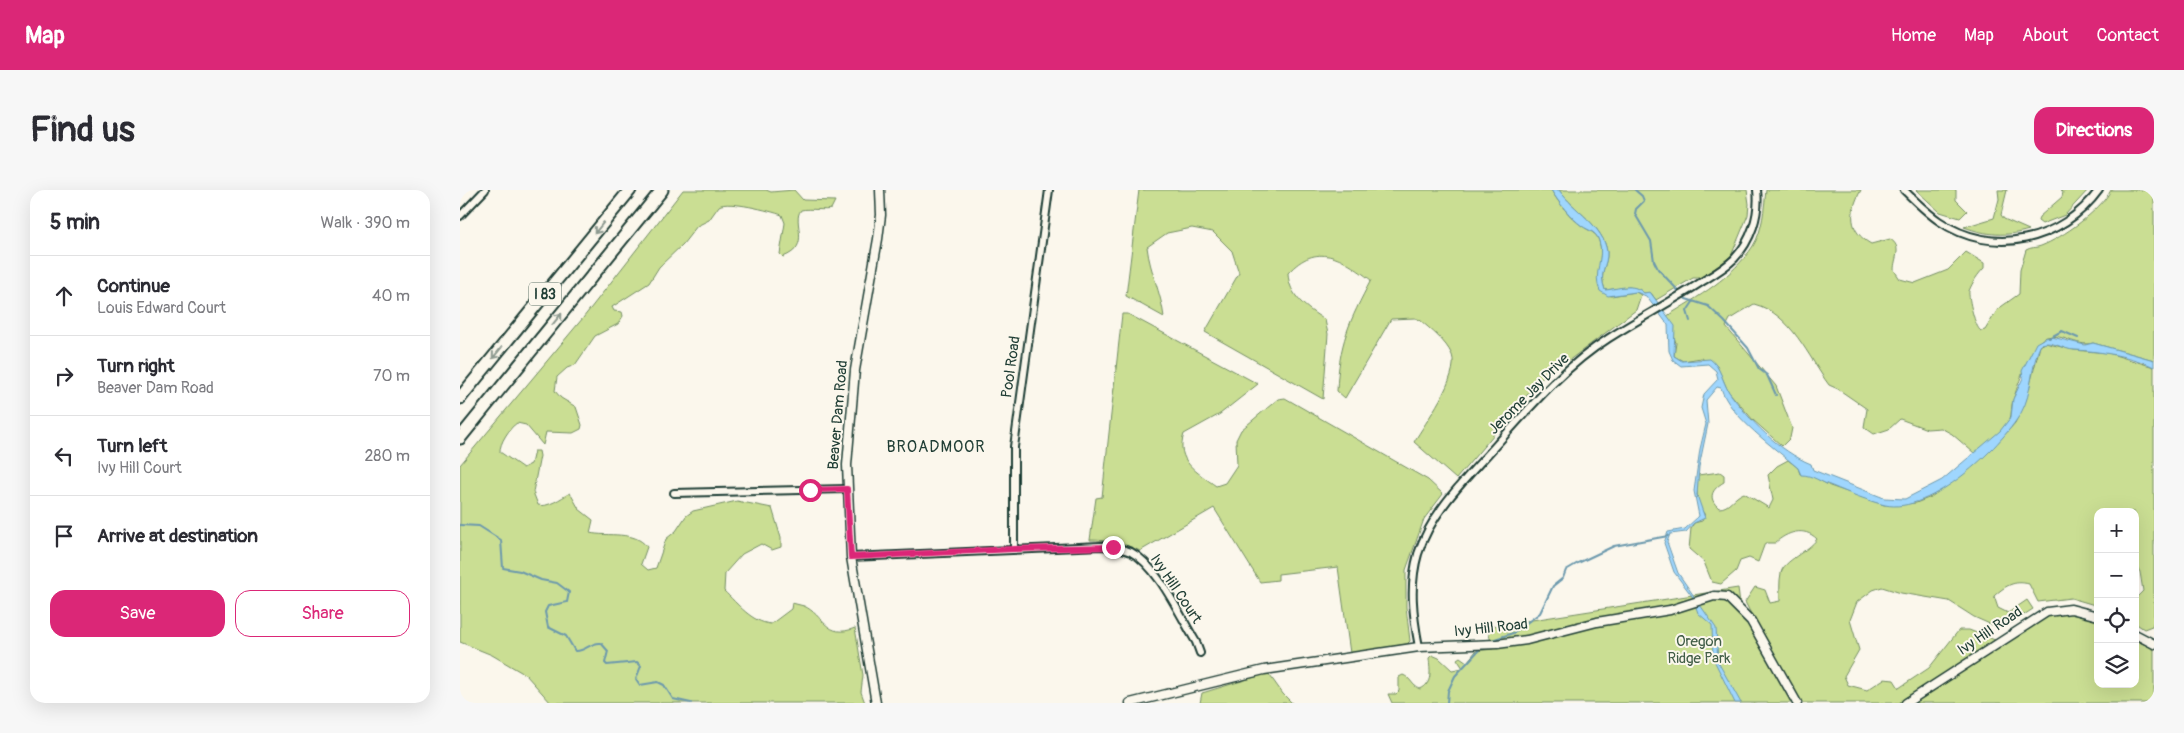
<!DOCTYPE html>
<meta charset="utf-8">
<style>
:root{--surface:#fff;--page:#f7f7f7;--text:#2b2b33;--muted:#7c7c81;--line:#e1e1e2;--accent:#db2777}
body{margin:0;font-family:Pangolin,sans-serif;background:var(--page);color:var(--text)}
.controls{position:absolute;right:15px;bottom:15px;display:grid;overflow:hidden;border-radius:10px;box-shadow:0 5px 20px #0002}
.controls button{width:45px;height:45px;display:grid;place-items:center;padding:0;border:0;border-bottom:1px solid var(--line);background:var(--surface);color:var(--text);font:25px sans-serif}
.stop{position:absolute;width:15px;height:15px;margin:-11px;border:4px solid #db2777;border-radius:50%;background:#fff}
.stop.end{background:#db2777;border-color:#fff;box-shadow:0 1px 5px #0008}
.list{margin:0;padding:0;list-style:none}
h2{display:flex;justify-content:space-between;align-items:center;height:65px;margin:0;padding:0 20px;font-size:21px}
h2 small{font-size:16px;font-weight:400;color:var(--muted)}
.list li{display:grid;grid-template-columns:32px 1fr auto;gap:15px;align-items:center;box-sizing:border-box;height:80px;padding:0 20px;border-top:1px solid var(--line)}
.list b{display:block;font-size:19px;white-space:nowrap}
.list p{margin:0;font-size:16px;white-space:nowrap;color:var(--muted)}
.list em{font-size:16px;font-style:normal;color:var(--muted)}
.actions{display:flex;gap:10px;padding:15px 20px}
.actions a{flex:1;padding:11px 0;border:1px solid var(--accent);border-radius:15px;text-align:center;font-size:18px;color:var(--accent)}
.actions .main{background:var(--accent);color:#fff}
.icon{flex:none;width:28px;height:28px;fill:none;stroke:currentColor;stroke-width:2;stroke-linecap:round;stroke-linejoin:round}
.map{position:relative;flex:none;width:1694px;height:513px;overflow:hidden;border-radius:15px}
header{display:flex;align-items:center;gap:30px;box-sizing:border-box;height:70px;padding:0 25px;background:var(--accent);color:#fff}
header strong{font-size:24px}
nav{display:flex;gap:28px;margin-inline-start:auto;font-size:18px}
.intro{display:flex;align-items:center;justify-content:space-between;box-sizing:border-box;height:120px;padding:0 30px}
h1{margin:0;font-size:35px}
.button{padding:12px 22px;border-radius:15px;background:var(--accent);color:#fff;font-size:18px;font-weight:700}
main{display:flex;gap:30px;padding:0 30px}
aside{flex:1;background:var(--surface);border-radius:15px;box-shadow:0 5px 20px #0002}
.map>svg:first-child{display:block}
.green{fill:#cade93;stroke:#748e64}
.water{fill:#9fd6fe;stroke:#6c99ad}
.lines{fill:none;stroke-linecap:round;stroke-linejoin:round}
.stream{stroke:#6c99ad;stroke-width:2}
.minor-casing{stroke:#1f3d34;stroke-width:10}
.tertiary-casing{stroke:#1f3d34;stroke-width:11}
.motorway-casing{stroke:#1f3d34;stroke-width:15}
.minor{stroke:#fbf7ec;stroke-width:6}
.tertiary{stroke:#fbf7ec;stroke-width:8}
.motorway{stroke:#fbf7ec;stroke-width:11}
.oneway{stroke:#8d9a90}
.route{stroke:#db2777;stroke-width:6}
.labels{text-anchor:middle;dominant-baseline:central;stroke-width:4;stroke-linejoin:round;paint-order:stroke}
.shield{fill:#fbf7ec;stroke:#61756b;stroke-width:1}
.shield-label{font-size:14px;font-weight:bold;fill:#1f3d34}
.street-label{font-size:15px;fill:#1f3d34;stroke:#fbf7ec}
.park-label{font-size:15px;fill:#415d47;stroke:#fbf7ec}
.neighbourhood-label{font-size:16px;letter-spacing:1px;fill:#1f3d34;stroke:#fbf7ec}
</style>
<header>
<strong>Map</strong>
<nav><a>Home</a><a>Map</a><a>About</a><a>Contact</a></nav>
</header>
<div class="intro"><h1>Find us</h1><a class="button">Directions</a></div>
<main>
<aside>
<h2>5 min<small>Walk · 390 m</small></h2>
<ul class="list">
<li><svg class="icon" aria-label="ahead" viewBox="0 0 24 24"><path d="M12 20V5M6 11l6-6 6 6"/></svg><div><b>Continue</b><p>Louis Edward Court</p></div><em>40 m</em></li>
<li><svg class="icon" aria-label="right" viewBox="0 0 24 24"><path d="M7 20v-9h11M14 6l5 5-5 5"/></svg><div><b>Turn right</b><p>Beaver Dam Road</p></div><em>70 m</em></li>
<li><svg class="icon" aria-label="left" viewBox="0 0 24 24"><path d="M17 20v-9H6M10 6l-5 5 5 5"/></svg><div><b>Turn left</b><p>Ivy Hill Court</p></div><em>280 m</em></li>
<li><svg class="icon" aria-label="arrive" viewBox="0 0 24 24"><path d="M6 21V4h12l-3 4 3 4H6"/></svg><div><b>Arrive at destination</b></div></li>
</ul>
<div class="actions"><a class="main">Save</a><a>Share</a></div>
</aside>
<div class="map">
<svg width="1694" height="513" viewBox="0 0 1694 513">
<rect width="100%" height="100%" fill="#fbf7ec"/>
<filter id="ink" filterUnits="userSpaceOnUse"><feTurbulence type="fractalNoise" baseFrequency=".02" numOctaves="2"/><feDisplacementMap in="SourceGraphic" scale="10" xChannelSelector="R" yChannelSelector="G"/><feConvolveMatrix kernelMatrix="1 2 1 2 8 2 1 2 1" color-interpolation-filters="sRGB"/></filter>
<g filter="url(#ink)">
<path class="green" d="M223,0h83l5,2 23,-2 9,10 32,1 -4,8c-5,2 -21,-1 -30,1 -10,12 12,36 -18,47l-3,-3 5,-31 -3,-8c-11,-4 -54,-15 -63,-9l-10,14 -12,6 -14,18 -24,23 -10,16 -37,24 2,4 8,1 1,4 -5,8 -23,12 -20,29 -8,3 -10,9 -2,14 6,7 15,9 6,18 -1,4 -8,4 -27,-1 -3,13 -17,-20 -9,-2c-7,4 -18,21 -17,29l23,16 8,-4 3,-13h5l1,5 -7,36 5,13c10,3 23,-7 32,-12l9,16 14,11 -3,13c17,4 45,-3 57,14l-6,17 7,6 8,-2 10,-29 10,-8 10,-15 7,-5 44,-10 35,7 9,30v9l-9,3 -11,-6 -19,10 -17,19 -1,18c14,13 27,31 47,33l20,-15 1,-6c4,1 8,2 12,3 20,9 22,34 51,22l8,47 -2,17 4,11h-314l-25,-28 -34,-20 -32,-13v-177l123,-147z
M679,0h412c7,12 19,28 31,36 7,5 14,6 17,15 5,14 -3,31 0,47l12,8 25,-4 5,3 -5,15 -68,51 -23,13 -89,105 -42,-37c11,-19 46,-66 38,-87 -6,-14 -21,-25 -32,-35l-5,-2 -24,1 -46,79 -8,-7c2,-48 12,-69 34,-111 -29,-22 -54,-39 -83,-7 1,23 18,35 37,47l3,14 -5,65 -118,-67 34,-59 -7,-22 -19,-19 -21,-4 -25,5 -20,14c3,25 14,45 17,70l-38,-21z
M1099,0h188l2,14 -1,11 -17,41 -29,22h-9l-37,22 -5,-7h-7l-5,-4 -10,-2 -24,3c-7,-19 3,-24 2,-38 -3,-26 -34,-42 -48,-62z
M1306,0h95c-12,22 -13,41 10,54l19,-5c13,8 4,19 4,31l6,9 15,4 33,-13 18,-18 18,11v5c-6,6 -12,15 -15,23 -1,6 6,37 12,40l4,-1 13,-21 21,-15 1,-24 6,-20c5,-3 10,-2 15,-4 21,-8 60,-36 70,-56h43v170l-61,-17c-16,5 -33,-12 -49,-5 -13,7 -26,47 -31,62 -2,6 -1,13 -3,19 -7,13 -24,26 -36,34l-22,-19 -11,-6 -14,1 -27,-10 -11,10 -15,5 -10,-7 3,-18 -29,-20 -9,-4c-21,-28 -37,-71 -75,-81l-24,15 -4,8 50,59 16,42 -2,10 -8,8 -29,-26 -25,-29 -11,-25 -16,-8 -18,3 -9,-5 2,-13 -9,-27c31,-19 66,-39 86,-70 10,-16 11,-38 13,-56z
M1456,0h40v10l11,11 -7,7 -20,-6z
M1538,0h9l-6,25 3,4 25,11c-23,7 -43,5 -65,-3l30,-9 5,-19z
M1601,0h27l-23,25 -23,9 -4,-3 1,-4 23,-20 1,-5z
M662,124h6l130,70 -38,30 -36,20c-9,27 13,38 32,52l9,-3 12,-18 -1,-25 5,-10 37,-31 7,-1 143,82 15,14 -19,25 -18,51v37l4,34 -3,3 -57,9 -12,-86 -60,7v6l-18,2 -46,-74 -74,43c-16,-8 -32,-11 -50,-11l6,-42 6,-1z
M1585,153l29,7 34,3 46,14v254l-2,5 -8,3 -9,-6v-24l8,-8 -3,-19 -5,-9v-51h-37v60l-3,12 3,4v18l-27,-8 -33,4 -9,-18c-15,-4 -24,2 -35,12l4,12 10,5 19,-13 6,9 -20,13 -21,3 -18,-8 -25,-16 -48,-8 -19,-6 -9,3 -16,12 -7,18 9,30 -15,26 4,9 19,5 17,-11 10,1 5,8 30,-20 30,-38h10l26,10 -96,63h-96l-14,-14 -44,-87 10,-15 10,3 5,13 10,-2c0,-9 -1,-19 1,-28 2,-12 28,-22 36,-34 -13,-13 -30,-7 -42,4h-10l-7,19 -9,-4 -9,3 -4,10 -15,13 -9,-2 -8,-20 -15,-13 2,-21 3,-5 8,-2 3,-6c-10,-12 -8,-26 -7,-40l22,-3 4,3v7c-12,7 -17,16 -5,26 11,0 14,-11 25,-15l25,15 4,-8 -5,-25 9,-9 11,-6 10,8 2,6 10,1 20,11 54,19 32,-2 15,-6 38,-28 31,-29 15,-17 11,-23 14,-54z
M1278,398l3,25 20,29 32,61h-401l-4,-9h8l3,-3v-14l4,-2c8,3 9,11 17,14 13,-5 10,-19 9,-31l3,-3 7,3 13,12 11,-2 -6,-9 3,-2 7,5 9,-11 17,-2 -6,-22z
M1604,422l34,8v64h37v-44l19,9v54h-243l135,-87z
M808,483l15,21 9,9h-92l2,-10z"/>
<path class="water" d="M1091,0h8c14,20 45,36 48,62 1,14 -9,19 -2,38 13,-1 28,-8 39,3l6,-1 25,34 -1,30 8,5 28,-2c11,8 12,22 19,33 20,28 50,59 82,72l2,6 71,28 21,1 37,-19 58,-49 11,-14 2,-18 10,-21 -1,-7 14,-28 9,-5 7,-1 33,8 8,-2 61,17v7c-22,-11 -56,-16 -79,-17 -12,0 -22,-10 -34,-6 -11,22 -8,48 -20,69 -21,35 -91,102 -136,92 -17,-4 -36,-12 -53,-19 -12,-4 -19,-11 -31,-11l-3,-7c-23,-20 -68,-51 -77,-80l-4,-1 -11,13 2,24 -9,43 -2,28 8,23 -11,5 -8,9 -16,2 -3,8 11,31 38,55 2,34 23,41h-6l-22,-45 -1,-33 -14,-12 -6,-17 -18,-24 -10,-29 4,-11 17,-3 14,-13 -5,-25 6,-42 6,-25 -5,-16 3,-14 14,-15 -2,-8 -8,-7 -27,2 -8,-6 -4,-9 -1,-26 -22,-29 -10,-4 -28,4 -8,-5c-8,-17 5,-34 -1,-50 -3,-10 -10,-10 -17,-15 -12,-9 -23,-23 -31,-36z"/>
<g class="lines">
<path class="stream" d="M1175,0l7,6 2,5 -8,8 -1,5 16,27 3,20 4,8 28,30 22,7 16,15 24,27 11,21 8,6 9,20
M1230,131l-3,-10 6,-9
M1589,148l13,-7 16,7
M0,335l19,1 22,14 2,28 17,3 21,9 16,3 12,9 -2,10 -19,4 -3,6 3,15 18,9 9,15c10,1 15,-9 26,-8l7,8 -3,12 2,2 30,-3 4,4 -5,13 4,6 18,-3 6,3 9,14 18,4
M1029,451l24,-8 27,-20 13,-27 10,-8 3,-8 12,-7 36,-17 54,-10
M987,513l1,-12 7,-15 24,-26"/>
<defs>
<path id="minor" d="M1444,0c11,11 22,22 35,31 54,37 123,20 160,-31
M0,26l25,-26
M214,303l173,-4
M554,359v-102l35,-257
M391,367l250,-11c11,1 21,2 30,6 27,14 49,64 65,90l4,11
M959,457c-6,-31 -10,-62 -1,-93 14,-44 49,-76 79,-110 34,-38 68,-78 112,-106 31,-20 64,-37 94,-57 10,-6 22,-13 31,-22 17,-18 26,-44 23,-69"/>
<path id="tertiary" d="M1675,444l19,10
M416,513l-25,-146 -4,-92 8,-95 23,-131 3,-24 -1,-25
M670,513l134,-33 155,-23 78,-3 30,-4 70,-18 73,-12 44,-14 13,1 24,24 46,82
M1446,513l141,-91 24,-3 27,7"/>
<path id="motorway" d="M0,208l170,-208
M0,248l202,-248"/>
</defs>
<use href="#minor" class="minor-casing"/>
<use href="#tertiary" class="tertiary-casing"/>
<use href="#motorway" class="motorway-casing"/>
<use href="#minor" class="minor"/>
<use href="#tertiary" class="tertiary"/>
<use href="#motorway" class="motorway"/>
</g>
<defs><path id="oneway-shaft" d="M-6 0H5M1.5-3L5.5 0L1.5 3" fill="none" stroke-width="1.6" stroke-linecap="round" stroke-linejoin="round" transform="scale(1.25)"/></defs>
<g class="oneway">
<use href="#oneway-shaft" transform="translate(139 38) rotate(129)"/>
<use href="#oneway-shaft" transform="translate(97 129) rotate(-51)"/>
<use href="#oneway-shaft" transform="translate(37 163) rotate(129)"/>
</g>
</g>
<g class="lines" filter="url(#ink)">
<path class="route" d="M350,300l37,-1 4,68 163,-8 99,-2"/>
</g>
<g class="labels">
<rect class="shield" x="69" y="92.5" width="32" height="23" rx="4"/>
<g class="shield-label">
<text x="85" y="104">I 83</text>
</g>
<g class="street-label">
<text transform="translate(551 177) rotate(-82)">Pool Road</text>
<text transform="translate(1069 204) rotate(-45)">Jerome Jay Drive</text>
<text transform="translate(378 225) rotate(-85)">Beaver Dam Road</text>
<text transform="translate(716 399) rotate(56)">Ivy Hill Court</text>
<text transform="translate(1031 438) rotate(-6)">Ivy Hill Road</text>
<text transform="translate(1530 441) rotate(-34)">Ivy Hill Road</text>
</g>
<g class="park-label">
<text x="1239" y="451">Oregon<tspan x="1239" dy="17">Ridge Park</tspan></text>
</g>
<g class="neighbourhood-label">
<text x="476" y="257">BROADMOOR</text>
</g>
</g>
</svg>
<div class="controls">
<button>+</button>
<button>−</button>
<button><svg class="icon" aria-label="locate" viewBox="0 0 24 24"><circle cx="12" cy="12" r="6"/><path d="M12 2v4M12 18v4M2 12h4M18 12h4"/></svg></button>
<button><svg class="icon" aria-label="layers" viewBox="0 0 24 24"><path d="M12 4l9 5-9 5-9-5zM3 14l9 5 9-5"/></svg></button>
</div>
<div class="stop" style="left:350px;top:300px"></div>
<div class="stop end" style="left:653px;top:357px"></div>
</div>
</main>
